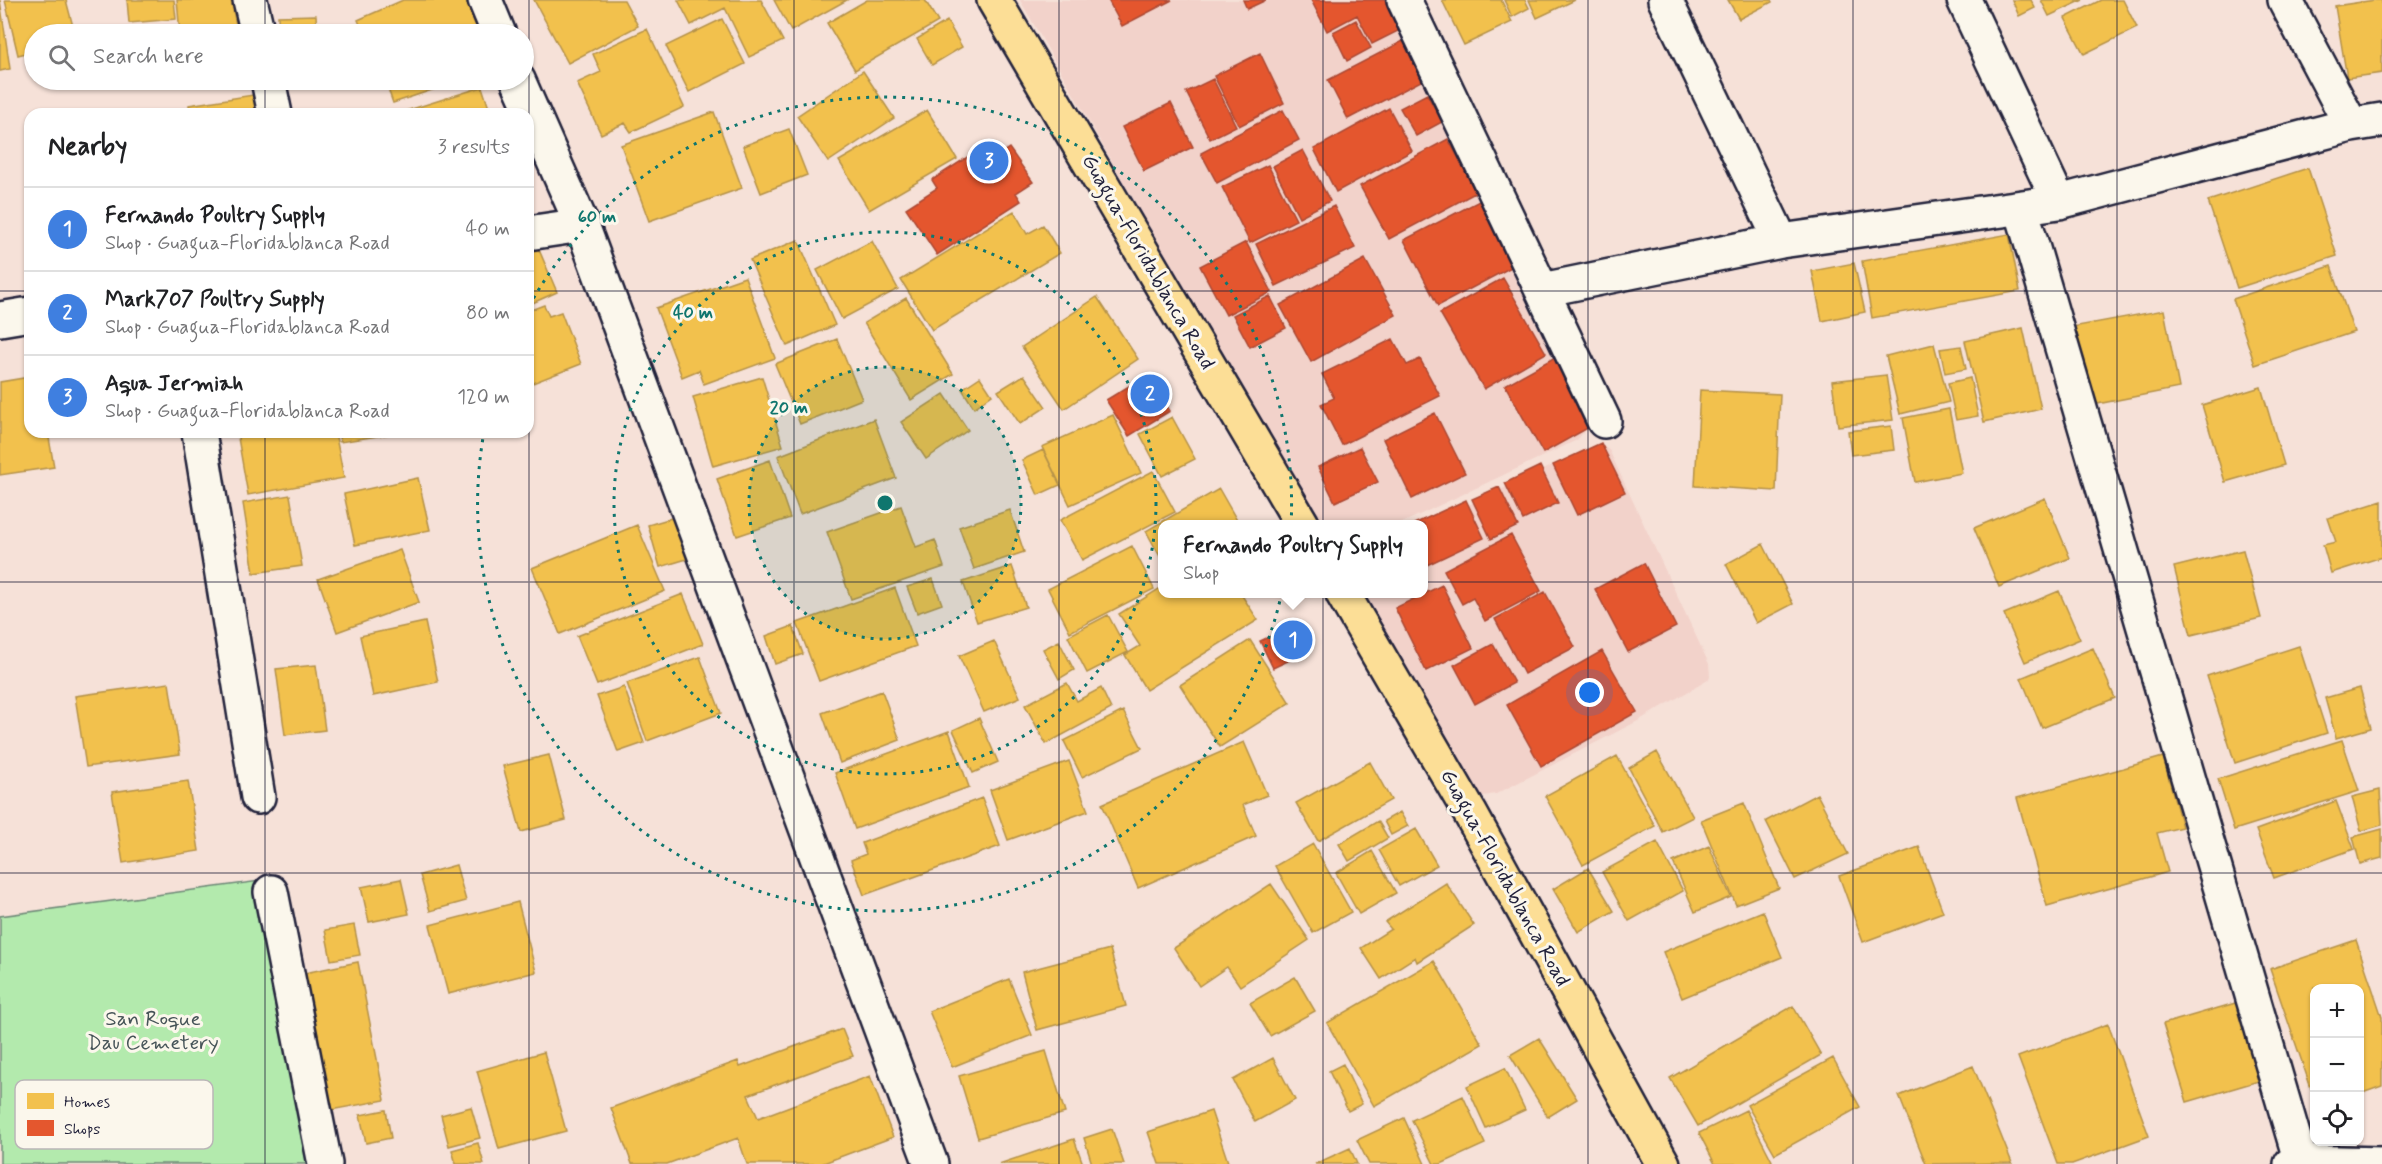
<!DOCTYPE html>
<meta charset="utf-8">
<style>
:root{--surface:#fff;--page:#f6f6f6;--text:#202124;--muted:#757577;--line:#e0e0e0;--accent:#c8321e}
body{margin:0;font-family:Mynerve,sans-serif;background:var(--page);color:var(--text)}
.controls{position:absolute;right:18px;bottom:18px;display:grid;overflow:hidden;border-radius:12px;box-shadow:0 2px 4px #0004}
.controls button{width:54px;height:54px;display:grid;place-items:center;padding:0;border:0;border-bottom:2px solid var(--line);background:var(--surface);color:var(--text);font:30px sans-serif}
.you{position:absolute;left:1590px;top:693px;width:21px;height:21px;margin:-15px;border:4px solid #fff;border-radius:50%;background:#1a73e8;box-shadow:0 0 0 9px #1a73e833}
.badge{display:grid;place-items:center;width:39px;height:39px;border-radius:50%;background:var(--accent);color:#fff;font-size:20px;font-weight:700}
.pin{position:absolute;translate:-50% -50%;border:3px solid #fff;box-shadow:0 2px 6px #0006}
.popup{position:absolute;left:1158px;top:520px;width:270px;height:78px;box-sizing:border-box;display:grid;place-content:center;border-radius:12px;background:var(--surface);filter:drop-shadow(0 2px 4px #0005);font-size:20px;white-space:nowrap;color:var(--muted)}
.popup b{font-size:22px;color:var(--text)}
.popup::after{content:'';position:absolute;left:50%;top:100%;margin-left:-12px;border:12px solid transparent;border-top-color:var(--surface)}
.list{margin:0;padding:0;list-style:none}
h2{display:flex;justify-content:space-between;align-items:center;height:78px;margin:0;padding:0 24px;font-size:26px}
h2 small{font-size:20px;font-weight:400;color:var(--muted)}
.list li{display:grid;grid-template-columns:39px 1fr auto;gap:18px;align-items:center;box-sizing:border-box;height:84px;padding:0 24px;border-top:2px solid var(--line)}
.list b{display:block;font-size:22px;white-space:nowrap}
.list p{margin:0;font-size:20px;white-space:nowrap;color:var(--muted)}
.list em{font-size:20px;font-style:normal;color:var(--muted)}
.icon{flex:none;width:33px;height:33px;fill:none;stroke:currentColor;stroke-width:2;stroke-linecap:round;stroke-linejoin:round}
.map{position:relative;flex:none;width:2382px;height:1164px;overflow:hidden}
.search{position:absolute;background:var(--surface);box-shadow:0 2px 4px #0004;left:24px;top:24px;width:510px;height:66px;display:flex;align-items:center;gap:15px;box-sizing:border-box;padding:0 21px;border-radius:33px;color:var(--muted);font-size:22px}
.panel{position:absolute;background:var(--surface);box-shadow:0 2px 4px #0004;left:24px;top:108px;width:510px;height:330px;border-radius:18px}
.map>svg:first-child{display:block}
.built{fill:#f2d2ca}
.green{fill:#b3eaad;stroke:#6a8674;stroke-width:1.5}
.homes{fill:#f2c14e;stroke:#b49148;stroke-width:1.5}
.shops{fill:#e4572e;stroke:#aa4732;stroke-width:1.5}
.lines{fill:none;stroke-linecap:round;stroke-linejoin:round}
.minor-casing{stroke:#22223b;stroke-width:38}
.primary-casing{stroke:#22223b;stroke-width:38}
.minor{stroke:#fbf7ec;stroke-width:33}
.primary{stroke:#fcde96;stroke-width:33}
.grid{fill:none;stroke:#22223b;stroke-width:1.5;stroke-opacity:0.55}
.ring{fill:none;stroke:#0f766e;stroke-width:3;stroke-dasharray:3 6}
.labels{text-anchor:middle;dominant-baseline:central;stroke-width:6;stroke-linejoin:round;paint-order:stroke}
.street-label{font-size:21px;fill:#22223b;stroke:#fbf7ec}
.park-label{font-size:21px;fill:#465458;stroke:#fbf7ec}
.key{fill:#fbf7ec;stroke:#bab7b7;stroke-width:1.5}
.key-label{font-size:16px;fill:#22223b}
.centre{fill:#0f766e;stroke:#fbf7ec;stroke-width:3}
.ring-label{font-size:18px;text-anchor:middle;font-weight:bold;fill:#0f766e;stroke:#fbf7ec;stroke-width:6;stroke-linejoin:round;paint-order:stroke}
</style>
<div class="map">
<svg width="2382" height="1164" viewBox="0 0 2382 1164">
<rect width="100%" height="100%" fill="#f6e1d8"/>
<filter id="ink" filterUnits="userSpaceOnUse"><feTurbulence type="fractalNoise" baseFrequency=".0167" numOctaves="2"/><feDisplacementMap in="SourceGraphic" scale="12" xChannelSelector="R" yChannelSelector="G"/><feConvolveMatrix kernelMatrix="1 2 1 2 8 2 1 2 1" color-interpolation-filters="sRGB"/></filter>
<g filter="url(#ink)">
<path class="built" d="M1020,0h372l198,423 -6,9 -7,8 -177,84h-82z
M1595,445h6l8,5 100,214 1,12 -2,4 -72,42 -140,72 -13,2 -15,-5 -115,-197h71v-68z"/>
<path class="green" d="M260,881l54,283h-314v-248z"/>
<path class="homes" d="M0,0l10,69 -10,2z
M5,0h61l9,34h-41v17l-16,4z
M127,0h47l2,19 -47,4z
M177,0h54l7,34h-58z
M403,0h64l15,34h-118l-6,-14z
M534,0h90l14,26 -70,37z
M678,0h83l22,41 -34,16 -24,-49 -34,17z
M774,0h73l-56,31z
M867,0h58l13,22 -83,48 -28,-47z
M1442,0h59l11,22 -48,23z
M1504,0h21l4,8 -17,9z
M1529,0h46l-38,18z
M1728,0h43l1,2 -33,17z
M2012,0h19l4,8 -16,8z
M2041,0h42l-34,16z
M2101,0h22l14,28 -53,26 -19,-36z
M2375,0h7v73l-35,5 -12,-72z
M316,15l1,19h-38l-1,-18z
M722,19l23,45 -56,28 -23,-46z
M947,21l15,26 -30,18 -15,-26z
M647,29l37,78 -53,25 -6,-9 -24,11 -24,-51 24,-11 -8,-18z
M863,71l31,47 -66,44 -31,-46z
M397,80h35l3,9 -42,14 -7,-20z
M482,87l9,27h-95z
M253,95l4,19h-67l-1,-9z
M927,110l30,49 -88,51 -30,-49z
M714,112l28,76 -93,33 -28,-76z
M789,129l18,46 -46,18 -18,-47z
M2308,168l29,88 -100,32 -29,-87z
M1014,211l13,23 16,-9 17,28 -128,77 -31,-50z
M2009,234l11,57 -148,27 -10,-57z
M798,240l37,85 -48,21 -37,-86z
M872,241l26,48 -56,30 -25,-49z
M537,245l20,47 -29,13v-56z
M1854,263l11,49 -43,9 -10,-50z
M2331,266l23,66 -99,33 -22,-66z
M745,277l30,81 -71,26 -5,-14 -17,7 -26,-69z
M1097,297l41,62 -74,50 -42,-62z
M906,298l47,76 -42,26 -47,-77z
M544,305l5,11 12,-4 20,52 -53,21v-74z
M2164,310l15,78 -92,18 -15,-79z
M2023,328l18,81 -57,13 -19,-81z
M837,339l25,60 -62,25 -25,-60z
M1934,344l15,58 -49,12 -14,-58z
M1961,346l5,23 -21,4 -5,-24z
M1024,375l22,32 -26,17 -22,-33z
M1886,375l7,45 -55,6 -6,-45z
M30,377v55h18l6,35 -54,8v-93z
M762,377l21,69 -70,20 -20,-69z
M980,377l12,18 -18,13 -12,-19z
M1970,378l8,38 -22,4 -8,-37z
M2261,387l23,78 -59,17 -23,-77z
M1700,390l80,4 -4,97 -81,-5z
M944,394l24,36 -42,29 -25,-37z
M1949,409l13,64 -47,9 -12,-64z
M1113,415l28,58 -71,32 -28,-58z
M1172,417l23,42 -33,17 -22,-42z
M874,419l22,59 -96,36 -22,-58z
M1891,426l3,24 -43,5 -3,-24z
M237,432h98l9,46 -96,17z
M338,432h65l-63,10z
M1043,450l17,35 -22,10 -16,-35z
M770,460l20,58 -53,18 -20,-57z
M1153,471l22,41 -93,48 -22,-40z
M418,478l12,52 -75,15 -11,-51z
M1219,489l20,35h-77v36l-16,-29z
M290,495l12,71 -48,7 -11,-70z
M2045,498l25,60 -71,29 -25,-59z
M2382,501v56l-51,16 -8,-28 13,-3 -8,-24z
M901,506l15,41 19,-7 9,27 -93,32 -24,-67z
M1010,510l14,42 -50,17 -15,-42z
M675,517l12,42 -27,8 -12,-42z
M637,525l28,66 -105,43 -28,-66z
M1763,544l30,60 -37,19 -30,-59z
M1132,546l22,43 -84,43 -22,-43z
M400,550l19,52 -82,30 -19,-53z
M2243,550l18,68 -70,17 -17,-68z
M1012,566l14,41 -49,15 -14,-40z
M933,579l9,25 -25,9 -10,-26z
M1162,587v7h79l17,26 -112,70 -21,-35 15,-9 -21,-32z
M895,588l21,58 -97,35 -22,-58z
M2059,591l21,48 -55,23 -21,-48z
M683,594l20,50 -106,41 -20,-49z
M1108,615l20,37 -41,21 -19,-37z
M425,622l13,60 -65,14 -13,-60z
M793,626l10,28 -28,10 -9,-28z
M1250,640l40,63 -70,44 -40,-62z
M994,641l26,56 -36,15 -25,-56z
M1059,641l15,29 -15,9 -16,-30z
M2299,646l28,87 -92,30 -28,-87z
M2093,648l22,50 -73,30 -21,-50z
M700,657l21,56 -74,28 -20,-58z
M316,665l9,65 -40,5 -9,-66z
M169,683l11,71 -94,13 -11,-71z
M1067,683l10,18 24,-13 10,21 -65,35 -21,-39z
M624,687l20,56 -26,9 -21,-56z
M2360,688l11,40 -35,10 -11,-40z
M882,691l18,49 -60,23 -18,-50z
M1123,711l19,37 -60,29 -18,-36z
M979,718l19,44 -25,11 -20,-43z
M949,731l20,56 -114,42 -20,-56z
M2342,740l17,51 -125,39 -16,-51z
M1244,742l23,53 -24,10 13,31 -118,52 -36,-84z
M1657,752l36,65 -30,15 -34,-64z
M549,755l17,65 -45,12 -18,-66z
M1617,756l38,70 -72,39 -38,-69z
M2163,757l19,70 -25,6 11,39 -121,34 -30,-108z
M1069,761l19,50 -80,29 -18,-50z
M1370,762l21,38 -73,41 -22,-38z
M188,781l11,70 -76,12 -11,-71z
M2380,790l2,35 -21,6 -9,-34z
M1817,794l31,60 -53,25 -29,-58z
M982,798l18,48 -136,49 -13,-35 15,-6 -4,-11z
M2336,801l18,48 -80,29 -18,-48z
M1744,803l35,85 -43,17 -35,-85z
M1400,812l8,14 -17,9 -7,-14z
M1378,821l10,17 -39,23 -10,-17z
M1416,829l21,36 -38,21 -20,-36z
M2382,829v29l-22,6 -7,-27z
M1657,842l26,49 -54,30 -27,-49z
M1313,844l38,68 -38,21 -38,-67z
M1709,846l22,51 -36,15 -22,-50z
M1919,847l24,65 -80,30 -24,-66z
M1372,851l24,42 -37,21 -23,-41z
M456,865l10,36 -36,10 -10,-36z
M1588,868l26,43 -36,21 -25,-43z
M401,879l8,35 -40,8 -8,-35z
M1446,883l28,42 -57,37 -2,-5 -34,22 -20,-31 30,-19 -6,-7z
M1271,884l38,56 -69,46 -13,-19 -28,19 -25,-38z
M518,902l18,70 -88,22 -18,-69z
M1763,911l19,46 -100,41 -19,-46z
M354,925l6,30 -29,5 -6,-30z
M2356,940l26,77v69l-22,8v-106h-46v106h-1l-43,-125z
M1110,949l16,57 -89,24 -15,-58z
M1434,961l48,83 -108,62 -47,-83z
M358,962l27,138 -54,10 -27,-137z
M1295,977l20,34 -45,25 -20,-33z
M1009,979l23,56 -80,32 -23,-56z
M2239,1002l23,78 -75,22 -24,-78z
M1793,1006l28,49 -123,71 -28,-48z
M2108,1024l41,112 -77,28h-14l-40,-107z
M842,1029l11,27 -105,39 10,23 112,-42 23,61 -72,27h-74l-9,-26 -71,26h-35l-21,-56 127,-47 2,6z
M1539,1038l38,61 -29,18 -38,-62z
M1046,1051l19,62 -87,25 -19,-62z
M544,1052l22,79 -67,18 -22,-78z
M1273,1058l22,42 -40,22 -22,-42z
M1833,1058l27,49 -85,47 -28,-49z
M1343,1064l19,40 -14,7 -19,-40z
M1973,1066l39,97 -86,1 -27,-68z
M1505,1068l20,42 -39,18 -19,-42z
M1463,1096l22,48 -44,20h-7l-22,-44z
M471,1107l9,31 -31,8 -8,-31z
M386,1110l5,28 -25,5 -6,-28z
M1746,1110l26,51 -6,3h-51l-16,-31z
M1211,1111l17,51 -7,2h-62l-11,-32z
M1404,1118l21,46h-56l-12,-24z
M1112,1129l12,35h-32l-8,-26z
M1074,1139l9,25h-84z
M478,1143l6,21h-28l-4,-14z
M1350,1148l7,16h-42z"/>
<path class="shops" d="M1108,0h64l-50,26z
M1243,0h23l-19,9z
M1311,0h79l14,28 -32,16 -15,-29 -30,16z
M1356,20l15,28 -24,13 -14,-29z
M1405,40l20,39 -77,40 -20,-39z
M1260,53l24,50 -45,23 -25,-50z
M1213,79l23,47 -26,13 -24,-47z
M1427,94l15,28 -26,14 -16,-28z
M1171,103l22,44 -49,24 -22,-44z
M1389,108l23,43 -76,41 -22,-43z
M1283,110l16,30 -82,43 -16,-30z
M1448,139l29,53 -88,47 -29,-53z
M986,145l8,13 15,-10 24,34 -17,11 5,8 -84,54 -31,-47 31,-20 -5,-8z
M1303,150l27,51 -31,16 -26,-51z
M1268,165l28,55 -46,23 -28,-56z
M1485,198l34,65 -81,43 -34,-66z
M1334,206l21,42 -79,38 -20,-42z
M1246,242l26,50 -46,23 -26,-49z
M1365,259l31,56 -85,47 -31,-57z
M1503,278l43,75 -62,36 -44,-76z
M1270,296l16,32 -36,19 -17,-32z
M1393,339l14,26 13,-6 20,37 -98,49 -21,-41 13,-6 -12,-24z
M1557,356l38,68 -52,29 -38,-68z
M1147,375l23,36 -41,25 -23,-36z
M1435,413l30,60 -53,26 -29,-60z
M1601,443l24,49 -48,23 -24,-50z
M1360,447l18,35 -43,20 -17,-35z
M1540,466l18,37 -35,17 -18,-37z
M1499,487l19,39 -27,13 -19,-40z
M1466,500l18,38 -57,27 -3,-6v-35h-10z
M1511,535l30,56 -56,30 -12,-23 -11,6 -18,-34z
M1644,563l32,64 -48,25 -33,-63z
M1442,585l31,63 -47,23 -31,-63z
M1545,592l30,55 -51,27 -29,-55z
M1294,625l13,27 -34,16 -13,-27z
M1493,644l21,39 -39,21 -21,-39z
M1602,651l35,61 -96,54 -34,-61z"/>
<g class="lines">
<defs>
<path id="minor" d="M250,0l8,34
M485,0l14,34
M1404,0l200,421
M1665,0l116,241
M1964,0l95,202
M2285,0l66,125
M268,80l7,34
M518,80l64,145 349,939
M2021,208l280,954
M528,233l54,-8
M1542,290l239,-49 278,-39 292,-77 31,-5
M0,319l30,-5
M199,432l59,365
M271,892l54,272
M2291,1164l10,-2 81,2"/>
<path id="primary" d="M994,0l308,524
M1343,594l127,219 193,351"/>
</defs>
<use href="#minor" class="minor-casing"/>
<use href="#primary" class="primary-casing"/>
<use href="#minor" class="minor"/>
<use href="#primary" class="primary"/>
</g>
</g>
<path class="grid" d="M265,0v34M529,0v1164M794,0v1164M1059,0v1164M1323,0v1164M1588,0v1164M1853,0v1164M2117,0v1164M265,80v34M0,291h30M528,291h1854M265,432v732M0,582h2382M0,873h2382"/>
<circle cx="885" cy="503" r="136" fill="#0f766e" fill-opacity=".12"/>
<g class="ring">
<circle cx="885" cy="503" r="136"/>
<circle cx="885" cy="503" r="271"/>
<path d="M529 306A407 407 0 1 1 484 432"/>
</g>
<g class="labels">
<g class="street-label">
<text transform="translate(1148 262) rotate(60)">Guagua-Floridablanca Road</text>
<text transform="translate(1505 878) rotate(61)">Guagua-Floridablanca Road</text>
</g>
<g class="park-label">
<text x="153" y="1019">San Roque<tspan x="153" dy="24">Dau Cemetery</tspan></text>
</g>
</g>
<rect x="15" y="1080" width="198" height="69" rx="9" class="key"/>
<rect x="27" y="1093" width="27" height="16" fill="#f2c14e"/>
<rect x="27" y="1120" width="27" height="16" fill="#e4572e"/>
<g class="key-label">
<text x="64" y="1107">Homes</text>
<text x="64" y="1134">Shops</text>
</g>
<circle cx="885" cy="503" r="9" class="centre"/>
<g class="ring-label">
<text x="597" y="222">60 m</text>
<text x="693" y="318">40 m</text>
<text x="789" y="413">20 m</text>
</g>
</svg>
<div class="controls">
<button>+</button>
<button>−</button>
<button><svg class="icon" aria-label="locate" viewBox="0 0 24 24"><circle cx="12" cy="12" r="6"/><path d="M12 2v4M12 18v4M2 12h4M18 12h4"/></svg></button>
</div>
<div class="you"></div>
<div class="pin badge" style="left:1293px;top:640px;background:#3f7fe0">1</div>
<div class="popup"><b>Fernando Poultry Supply</b>Shop</div>
<div class="pin badge" style="left:1150px;top:394px;background:#3f7fe0">2</div>
<div class="pin badge" style="left:989px;top:161px;background:#3f7fe0">3</div>
<div class="search"><svg class="icon" aria-label="search" viewBox="0 0 24 24"><circle cx="10" cy="10" r="6"/><path d="M15 15l6 6"/></svg>Search here</div>
<section class="panel">
<h2>Nearby<small>3 results</small></h2>
<ul class="list">
<li><span class="badge" style="background:#3f7fe0">1</span><div><b>Fernando Poultry Supply</b><p>Shop · Guagua-Floridablanca Road</p></div><em>40 m</em></li>
<li><span class="badge" style="background:#3f7fe0">2</span><div><b>Mark707 Poultry Supply</b><p>Shop · Guagua-Floridablanca Road</p></div><em>80 m</em></li>
<li><span class="badge" style="background:#3f7fe0">3</span><div><b>Aqua Jermiah</b><p>Shop · Guagua-Floridablanca Road</p></div><em>120 m</em></li>
</ul>
</section>
</div>
